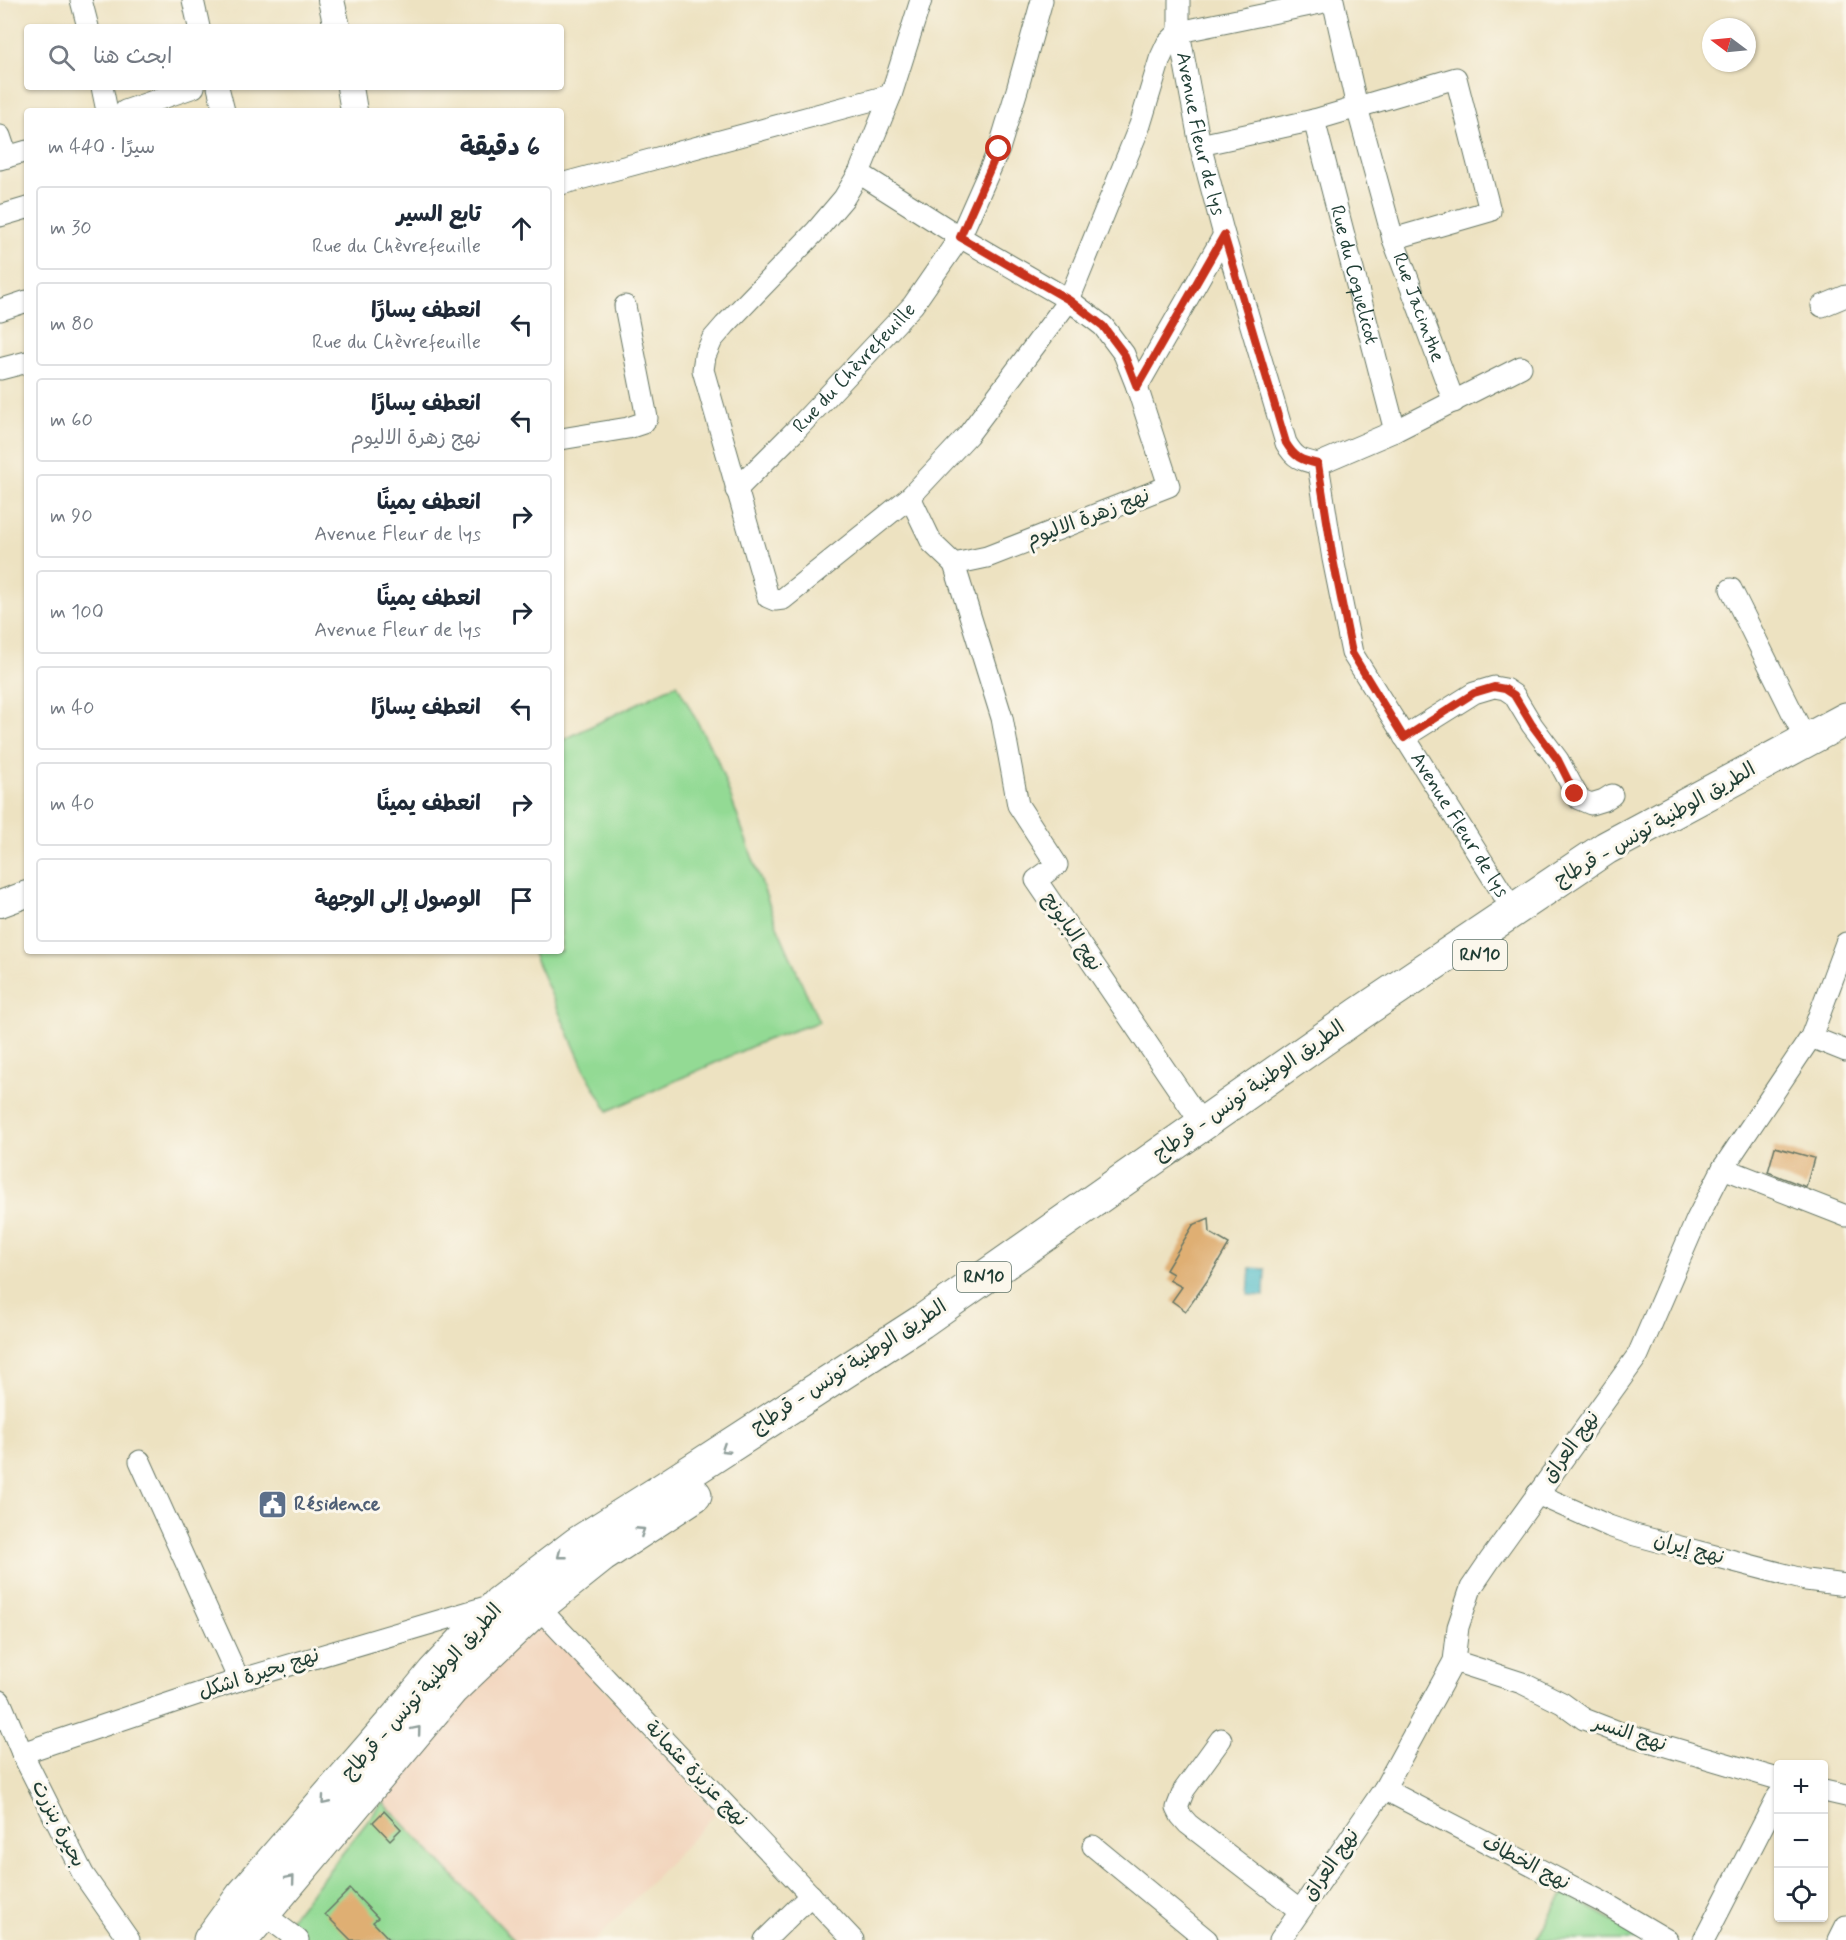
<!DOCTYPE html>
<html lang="ar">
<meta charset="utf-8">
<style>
:root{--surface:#fff;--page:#f2f2f3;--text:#1f2937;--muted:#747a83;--line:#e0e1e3}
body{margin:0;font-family:Mynerve,"Playpen Sans Arabic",sans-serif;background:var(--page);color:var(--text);direction:rtl}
.controls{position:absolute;right:18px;bottom:18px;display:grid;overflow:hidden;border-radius:6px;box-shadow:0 2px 4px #0004}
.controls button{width:54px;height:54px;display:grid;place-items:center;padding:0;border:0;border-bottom:2px solid var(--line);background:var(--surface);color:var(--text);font:30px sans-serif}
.compass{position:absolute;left:1702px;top:18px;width:54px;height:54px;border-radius:50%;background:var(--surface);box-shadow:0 2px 4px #0004;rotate:286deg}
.stop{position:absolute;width:18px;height:18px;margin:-14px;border:4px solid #c8321e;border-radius:50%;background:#fff}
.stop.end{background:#c8321e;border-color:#fff;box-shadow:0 2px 6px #0008}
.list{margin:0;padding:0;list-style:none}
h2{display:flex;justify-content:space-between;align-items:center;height:78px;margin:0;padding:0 24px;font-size:26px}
h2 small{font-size:20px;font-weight:400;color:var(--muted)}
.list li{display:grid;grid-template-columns:39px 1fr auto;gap:18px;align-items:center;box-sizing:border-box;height:84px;margin:0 12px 12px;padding:0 12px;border:2px solid var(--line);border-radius:6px}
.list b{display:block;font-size:22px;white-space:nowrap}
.list p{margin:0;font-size:20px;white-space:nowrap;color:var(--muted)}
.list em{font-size:20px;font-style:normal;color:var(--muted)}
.icon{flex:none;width:33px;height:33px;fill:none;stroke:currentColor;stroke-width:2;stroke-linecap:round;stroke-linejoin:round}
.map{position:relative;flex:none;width:1846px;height:1940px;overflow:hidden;direction:ltr}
.search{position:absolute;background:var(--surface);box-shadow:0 2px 4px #0004;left:24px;top:24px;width:540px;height:66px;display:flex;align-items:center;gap:15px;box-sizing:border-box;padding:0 21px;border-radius:6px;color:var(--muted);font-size:22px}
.panel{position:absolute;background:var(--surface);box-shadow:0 2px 4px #0004;left:24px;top:108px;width:540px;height:846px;border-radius:6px;direction:rtl}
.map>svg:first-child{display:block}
.built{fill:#f2d5bd}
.green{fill:#93da94;stroke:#598c64;stroke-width:1.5}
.water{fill:#4cbac6;stroke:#367c7d;stroke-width:1.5}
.building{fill:#dfaf73}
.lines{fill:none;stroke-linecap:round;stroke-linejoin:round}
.minor-casing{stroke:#677765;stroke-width:23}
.tertiary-casing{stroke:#677765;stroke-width:28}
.primary-casing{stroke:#677765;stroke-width:35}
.minor{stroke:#fff;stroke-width:21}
.tertiary{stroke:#fff;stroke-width:26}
.primary{stroke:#fff;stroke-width:33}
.oneway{stroke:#8f9e9a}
.route{stroke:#c8321e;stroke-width:8}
.labels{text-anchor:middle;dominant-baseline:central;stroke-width:6;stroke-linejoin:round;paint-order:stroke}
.shield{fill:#fbf7ec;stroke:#61756b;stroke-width:1.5}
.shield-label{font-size:18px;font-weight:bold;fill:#1f3d34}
.street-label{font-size:20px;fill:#1f3d34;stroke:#fbf7ec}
.service-label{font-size:20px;font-weight:bold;fill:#4e5e75;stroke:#fbf7ec;text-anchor:start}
</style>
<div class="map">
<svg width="1846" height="1940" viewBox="0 0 1846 1940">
<rect width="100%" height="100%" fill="#fbf7ec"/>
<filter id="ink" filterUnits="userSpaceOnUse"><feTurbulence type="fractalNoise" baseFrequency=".0167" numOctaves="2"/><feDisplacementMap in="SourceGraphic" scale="12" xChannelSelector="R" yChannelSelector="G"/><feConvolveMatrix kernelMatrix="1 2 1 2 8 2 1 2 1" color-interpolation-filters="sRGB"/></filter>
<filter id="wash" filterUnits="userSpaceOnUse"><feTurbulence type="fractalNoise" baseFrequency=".008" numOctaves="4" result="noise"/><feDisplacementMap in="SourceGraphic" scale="24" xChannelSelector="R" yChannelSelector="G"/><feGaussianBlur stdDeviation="1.35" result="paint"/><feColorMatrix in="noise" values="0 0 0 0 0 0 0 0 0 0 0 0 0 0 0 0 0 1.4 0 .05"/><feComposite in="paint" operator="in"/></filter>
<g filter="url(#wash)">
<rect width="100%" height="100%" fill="#ede2c1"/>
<path class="built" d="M544,1623l172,190 -120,127h-82l-131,-138 109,-134z"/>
<path class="green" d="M677,684l40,75 60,167 42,96 -53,18 -158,71 -23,-40 -53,-120h29v-210z
M383,1802l131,138h-209l-17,-18z
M1564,1893l84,47h-112z"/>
<path class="water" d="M1250,1268l15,1 -1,27 -16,-1z"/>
<g id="blocks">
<path class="building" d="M1775,1147l39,11 -8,29 -38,-15z
M1209,1218l1,15 19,11 -22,37 -21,30 -14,-10 10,-14 -13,-7 4,-6 -7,-4 27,-45z
M384,1811l17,18 -11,11 -17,-18z
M350,1889l28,29 -5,4 17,18h-39l-26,-26z"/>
</g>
</g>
<g filter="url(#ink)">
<use href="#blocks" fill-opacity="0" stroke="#677765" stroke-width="1.5"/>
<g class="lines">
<defs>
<g id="minor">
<path d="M81,0l7,27"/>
<path d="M193,0l6,27"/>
<path d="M921,0l-30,95 -32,78 -15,25 -28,33 -91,94 -13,15 -7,16 -2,14 65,227 7,3 8,-1 127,-102 58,-62 101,-135 71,-175 20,-66 7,-15 12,-12 141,-29"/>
<path id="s1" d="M1179,0v32l21,113 24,90 62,208c9,16 15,17 32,21l15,95 19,94 161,257"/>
<path d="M1333,0l24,107 36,132"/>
<path d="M102,87l5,24"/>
<path d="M218,87l6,24"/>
<path d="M125,111l69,-24"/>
<path id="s2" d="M1314,120l81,311"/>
<path d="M0,136l7,21"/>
<path id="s3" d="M1200,145l114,-25 142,-42 34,133 -97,28 61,163"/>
<path d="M0,159l27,-8"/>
<path d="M859,173l101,64 109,63 34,26 21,28 13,33"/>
<path d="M561,184l330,-89"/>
<path d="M0,216l27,-8"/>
<path d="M1822,306l24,-10"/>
<path d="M0,310l27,-9"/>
<path d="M0,369l27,-7"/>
<path d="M561,439l67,-11 15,-5 4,-5 -22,-112"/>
<path d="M1318,464l77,-33 126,-64"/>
<path id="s4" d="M736,490l59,-59 118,-126 47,-68 39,-88 18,-59 25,-90"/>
<path d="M910,497l22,46 22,21 33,-7 182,-71 -32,-99 87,-152"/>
<path d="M954,564l48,154 16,87 39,60 -21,15 166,244"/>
<path d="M1731,589l75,151"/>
<path d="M1404,737l70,-44 20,-6 11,2 9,6 18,30 26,35 21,39 12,5 13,-4 8,-5"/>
<path d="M1811,1037l35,14"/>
<path d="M1723,1168l123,48"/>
<path d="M140,1461l99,219"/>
<path d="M1537,1494l72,32 26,9 171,45 40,5"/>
<path d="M527,1606l11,1 315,333"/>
<path d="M1454,1661l68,22 40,20 22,16 31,12 163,48"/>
<path d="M0,1701l22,52 61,121 46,66"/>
<path d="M1221,1739l-37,51 -7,18 4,8 7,8 111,86"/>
<path d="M22,1753l217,-73 257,-76"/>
<path d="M1384,1789l222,115 61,36"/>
<path d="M1824,1791l22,5"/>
<path d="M1093,1846l114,94"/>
<path d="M262,1913l36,27"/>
<path d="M765,1940l46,-45"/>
<path d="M1280,1940l104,-151 70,-128 4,-34 13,-39 19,-28 148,-205 59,-136 26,-51 88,-131 35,-94"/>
<path d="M1704,1940l74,-144"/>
<path d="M1839,1940l7,-14"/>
</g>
<path id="tertiary" d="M331,0l6,27
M350,87l4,24
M0,904l27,-10"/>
<path id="primary" d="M210,1940l32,-44 156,-180 36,-44 65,-69 79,-60 84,-53 259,-168 438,-308 247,-166 240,-129
M241,1940l211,-251 86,-82 64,-51 93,-61"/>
</defs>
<use href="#minor" class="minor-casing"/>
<use href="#tertiary" class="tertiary-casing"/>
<use href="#primary" class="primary-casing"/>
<use href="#minor" class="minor"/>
<use href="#tertiary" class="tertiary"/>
<use href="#primary" class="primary"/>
</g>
<defs><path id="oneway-chevron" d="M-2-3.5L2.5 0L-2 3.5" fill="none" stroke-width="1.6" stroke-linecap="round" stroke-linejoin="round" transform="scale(1.5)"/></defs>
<g class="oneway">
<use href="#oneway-chevron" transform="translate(725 1449) rotate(147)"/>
<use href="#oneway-chevron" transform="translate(641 1531) rotate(-33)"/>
<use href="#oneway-chevron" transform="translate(561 1555) rotate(142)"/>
<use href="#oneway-chevron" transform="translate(417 1730) rotate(-50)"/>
<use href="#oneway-chevron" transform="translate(325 1801) rotate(131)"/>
<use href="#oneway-chevron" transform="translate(291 1879) rotate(-50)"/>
</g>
</g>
<g class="lines" filter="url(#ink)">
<path class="route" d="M999,149l-39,88 109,63 34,26 21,28 13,33 87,-152 62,208c9,15 15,17 32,21l15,95 19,94 52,85 70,-45 20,-6 11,2 9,6 18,30 26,35 17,34"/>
</g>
<defs>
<symbol id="civic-square" viewBox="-11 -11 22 22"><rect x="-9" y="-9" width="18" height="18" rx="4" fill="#5c6f8a" stroke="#fbf7ec"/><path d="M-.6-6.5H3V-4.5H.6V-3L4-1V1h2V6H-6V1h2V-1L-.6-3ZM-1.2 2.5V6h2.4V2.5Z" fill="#fff"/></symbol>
</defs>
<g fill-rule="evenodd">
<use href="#civic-square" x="256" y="1488" width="33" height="33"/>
</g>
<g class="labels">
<g class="shield">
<rect x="1453" y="940" width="54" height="30" rx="4.5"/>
<rect x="957" y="1262" width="54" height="30" rx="4.5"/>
</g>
<g class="shield-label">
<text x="1480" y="955">RN10</text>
<text x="984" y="1277">RN10</text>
</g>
<g class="street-label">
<text stroke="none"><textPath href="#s1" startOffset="136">Avenue Fleur de lys</textPath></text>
<text stroke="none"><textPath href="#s2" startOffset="160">Rue du Coquelicot</textPath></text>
<text stroke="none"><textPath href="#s3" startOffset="576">Rue Jacinthe</textPath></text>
<text stroke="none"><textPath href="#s4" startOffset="170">Rue du Chèvrefeuille</textPath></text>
<text transform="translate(1088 518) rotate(-21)">نهج زهرة الاليوم</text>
<text stroke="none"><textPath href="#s1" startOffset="892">Avenue Fleur de lys</textPath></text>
<text transform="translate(1655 825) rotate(-30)">الطريق الوطنية تونس - قرطاج</text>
<text transform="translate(1072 932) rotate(56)">نهج البابونج</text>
<text transform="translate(1249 1091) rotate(-35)">الطريق الوطنية تونس - قرطاج</text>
<text transform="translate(849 1367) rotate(-33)">الطريق الوطنية تونس - قرطاج</text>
<text transform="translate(1571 1447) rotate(-54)">نهج العراق</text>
<text transform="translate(1689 1549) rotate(15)">نهج إيران</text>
<text transform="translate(259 1674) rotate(-18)">نهج بحيرة اشكل</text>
<text transform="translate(422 1692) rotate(-48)">الطريق الوطنية تونس - قرطاج</text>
<text transform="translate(1630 1734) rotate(18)">نهج النسر</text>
<text transform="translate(696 1774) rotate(46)">نهج عزيزة عثمانة</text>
<text transform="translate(58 1824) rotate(63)">بحيرة بنزرت</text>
<text transform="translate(1526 1863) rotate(27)">نهج الخطاف</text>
<text transform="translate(1331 1865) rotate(-55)">نهج العراق</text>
</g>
<g class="service-label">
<text x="294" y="1504">Résidence</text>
</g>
</g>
</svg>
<div class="controls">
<button>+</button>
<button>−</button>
<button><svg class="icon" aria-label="locate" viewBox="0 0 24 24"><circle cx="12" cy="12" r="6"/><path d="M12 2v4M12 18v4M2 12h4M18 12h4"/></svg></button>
</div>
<svg class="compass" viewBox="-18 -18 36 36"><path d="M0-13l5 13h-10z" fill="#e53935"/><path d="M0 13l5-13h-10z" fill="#747a83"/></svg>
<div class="stop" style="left:999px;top:149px"></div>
<div class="stop end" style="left:1575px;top:794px"></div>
<div class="search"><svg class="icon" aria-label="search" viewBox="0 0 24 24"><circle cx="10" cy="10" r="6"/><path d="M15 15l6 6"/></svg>ابحث هنا</div>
<section class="panel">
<h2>6 دقيقة<small>سيرًا · 440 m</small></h2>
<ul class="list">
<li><svg class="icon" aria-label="ahead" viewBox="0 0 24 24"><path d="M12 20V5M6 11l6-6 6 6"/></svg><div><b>تابع السير</b><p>Rue du Chèvrefeuille</p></div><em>30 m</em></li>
<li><svg class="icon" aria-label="left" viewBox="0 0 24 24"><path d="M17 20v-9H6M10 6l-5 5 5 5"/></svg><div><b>انعطف يسارًا</b><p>Rue du Chèvrefeuille</p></div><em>80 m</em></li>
<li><svg class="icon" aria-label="left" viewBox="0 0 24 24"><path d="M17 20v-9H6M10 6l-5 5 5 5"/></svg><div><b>انعطف يسارًا</b><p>نهج زهرة الاليوم</p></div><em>60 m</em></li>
<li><svg class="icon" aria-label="right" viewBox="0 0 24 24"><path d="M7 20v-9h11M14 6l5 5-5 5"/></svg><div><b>انعطف يمينًا</b><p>Avenue Fleur de lys</p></div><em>90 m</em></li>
<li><svg class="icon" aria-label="right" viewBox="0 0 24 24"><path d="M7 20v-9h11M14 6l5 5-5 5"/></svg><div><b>انعطف يمينًا</b><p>Avenue Fleur de lys</p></div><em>100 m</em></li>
<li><svg class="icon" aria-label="left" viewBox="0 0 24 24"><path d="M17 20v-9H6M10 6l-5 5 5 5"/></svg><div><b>انعطف يسارًا</b></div><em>40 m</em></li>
<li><svg class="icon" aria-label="right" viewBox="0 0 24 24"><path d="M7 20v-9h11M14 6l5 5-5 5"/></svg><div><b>انعطف يمينًا</b></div><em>40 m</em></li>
<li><svg class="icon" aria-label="arrive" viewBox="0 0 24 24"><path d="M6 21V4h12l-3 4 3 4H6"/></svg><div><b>الوصول إلى الوجهة</b></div></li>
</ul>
</section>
</div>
